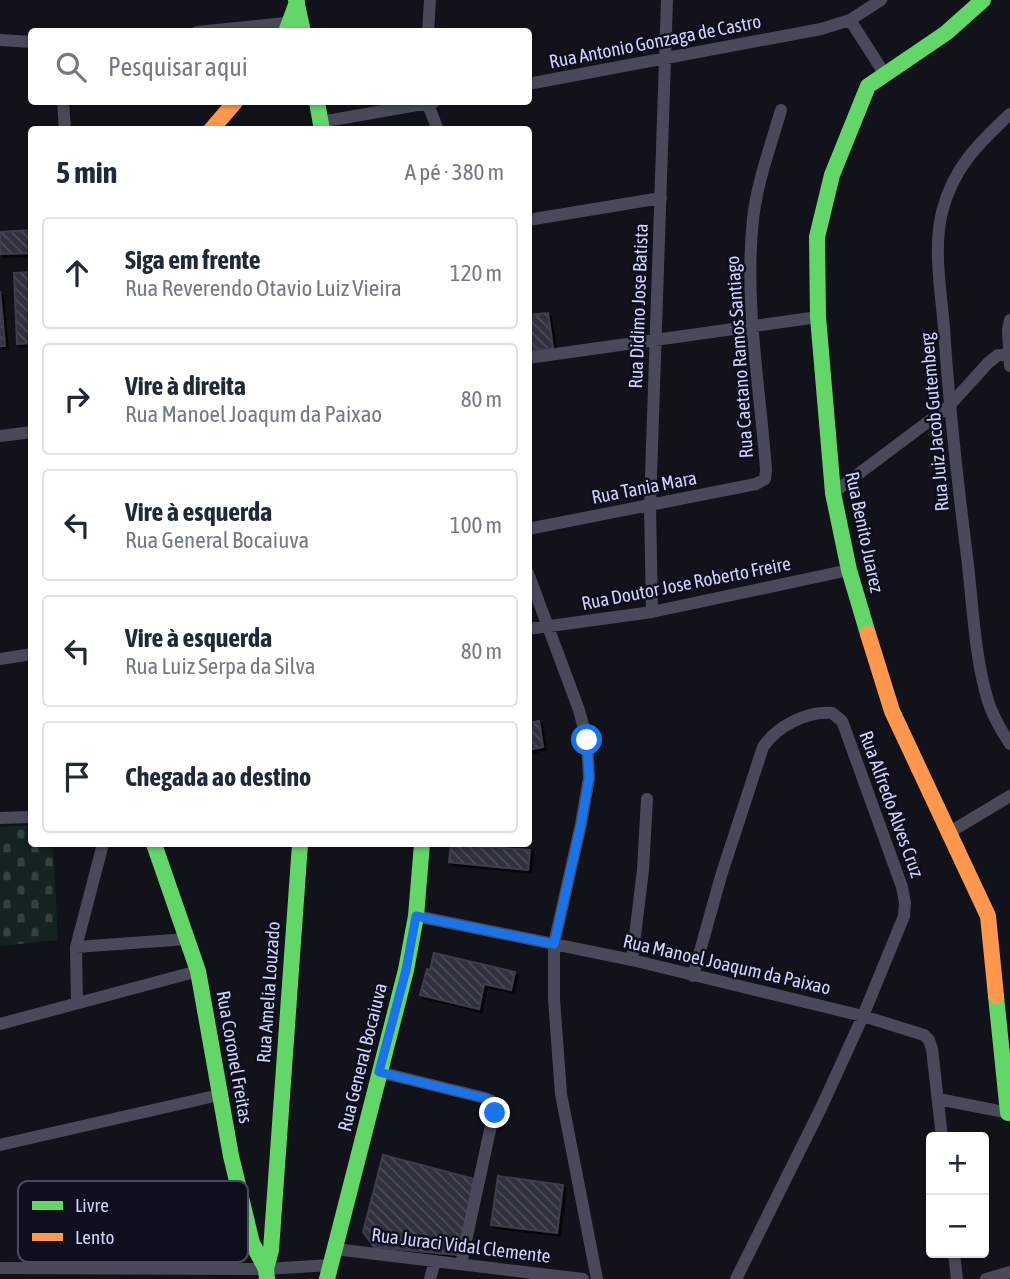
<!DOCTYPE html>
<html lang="pt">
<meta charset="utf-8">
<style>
:root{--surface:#fff;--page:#f6f6f7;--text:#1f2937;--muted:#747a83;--line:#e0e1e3}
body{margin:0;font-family:"Asap Condensed",sans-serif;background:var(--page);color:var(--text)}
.controls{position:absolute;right:21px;bottom:21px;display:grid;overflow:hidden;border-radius:7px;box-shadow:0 2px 5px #0004}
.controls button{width:63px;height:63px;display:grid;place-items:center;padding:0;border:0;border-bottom:2px solid var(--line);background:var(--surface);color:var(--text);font:35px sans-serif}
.stop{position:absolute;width:21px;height:21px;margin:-16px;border:5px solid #1a73e8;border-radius:50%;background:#fff}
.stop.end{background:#1a73e8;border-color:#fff;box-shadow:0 2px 7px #0008}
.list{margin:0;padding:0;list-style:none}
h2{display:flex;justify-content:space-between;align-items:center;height:91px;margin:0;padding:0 28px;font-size:30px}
h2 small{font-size:23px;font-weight:400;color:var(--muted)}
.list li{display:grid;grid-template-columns:46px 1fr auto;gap:21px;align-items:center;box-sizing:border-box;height:112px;margin:0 14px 14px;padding:0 14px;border:2px solid var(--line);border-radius:7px}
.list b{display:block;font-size:26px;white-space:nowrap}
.list p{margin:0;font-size:23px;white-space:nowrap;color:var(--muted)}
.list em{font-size:23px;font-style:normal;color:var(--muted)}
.icon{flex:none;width:38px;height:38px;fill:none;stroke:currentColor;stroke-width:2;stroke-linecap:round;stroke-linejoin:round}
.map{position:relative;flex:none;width:1010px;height:1279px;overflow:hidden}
.search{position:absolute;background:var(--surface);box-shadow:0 2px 5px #0004;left:28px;top:28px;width:504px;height:77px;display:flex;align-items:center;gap:18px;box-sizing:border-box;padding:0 24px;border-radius:7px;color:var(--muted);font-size:26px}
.panel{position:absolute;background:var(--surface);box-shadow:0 2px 5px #0004;left:28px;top:126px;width:504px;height:721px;border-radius:7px}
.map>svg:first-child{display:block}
.cemetery{fill:url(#cemetery-stones)}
.building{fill:url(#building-back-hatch);stroke:#3c3e4d;stroke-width:2;filter:url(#shadow)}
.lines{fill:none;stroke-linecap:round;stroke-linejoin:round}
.street{stroke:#484a59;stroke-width:12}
.fast{stroke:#63d668;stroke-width:16}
.slow{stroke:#ff974d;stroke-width:16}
.route{stroke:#1a73e8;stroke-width:9}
.labels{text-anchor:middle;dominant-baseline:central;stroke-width:5;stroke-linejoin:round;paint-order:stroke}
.street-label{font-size:19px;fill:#d0d4fa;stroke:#0e0f1d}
.key{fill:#0e0f1d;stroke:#484a5f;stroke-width:2}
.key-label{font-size:19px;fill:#d0d4fa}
</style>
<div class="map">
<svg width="1010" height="1279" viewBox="0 0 1010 1279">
<defs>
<pattern id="cemetery-stones" width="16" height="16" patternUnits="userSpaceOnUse" patternTransform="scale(1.75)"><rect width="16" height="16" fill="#122320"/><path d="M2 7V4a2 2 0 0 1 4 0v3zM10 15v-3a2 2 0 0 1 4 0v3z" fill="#334241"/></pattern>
<pattern id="building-back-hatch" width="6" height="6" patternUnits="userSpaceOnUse" patternTransform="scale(1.75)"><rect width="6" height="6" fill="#2f303c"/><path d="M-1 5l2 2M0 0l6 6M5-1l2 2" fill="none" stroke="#4c4d59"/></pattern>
<filter id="shadow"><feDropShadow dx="3" dy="3" stdDeviation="0" flood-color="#0009"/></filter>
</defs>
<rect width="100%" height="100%" fill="#12121a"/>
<path class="cemetery" d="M31,825l1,19h21l5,96 -58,6v-119z"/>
<path class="building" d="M32,230v23l-32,1v-22z
M32,272v71l-15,1 -3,-71z
M0,291l5,55h-5z
M548,313l5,35 -25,3v-36z
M539,721l4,26 -15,3v-27z
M451,844l79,6 -2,20 -79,-8z
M434,953l81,19 -4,18 -27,-6 -5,25 -59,-14 7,-26 3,1z
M383,1155l95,25 -20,75 -84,-8 -11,-15z
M498,1176l65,9 -6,48 -66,-8z"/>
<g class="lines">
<path class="street" d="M850,20l34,53
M197,32l98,-10
M428,32l2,-32
M0,40l32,2
M528,84l293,-55 29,-9 31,-20
M63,102l2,28
M427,102l11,28
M1010,114c-32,30 -57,54 -68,98 -9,37 -1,79 2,116 5,80 14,158 24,237 5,45 7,93 20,136 5,16 13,29 22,43
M321,122l113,-20
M528,220l133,-22
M1010,320l-2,10 2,36
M528,358l290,-41
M0,436l32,-4
M833,493l116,-87 39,-43 10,-8h12
M528,529l228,-45 9,-5 1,-9c-6,-83 -22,-168 -13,-251 4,-37 18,-74 28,-109
M528,573l51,137 8,30 2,38 -8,46 -27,120v55l7,95 36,185
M652,612l-2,-106 17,-506
M528,629l124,-17 197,-42
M0,659l32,-5
M0,818l32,-1
M950,832l60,-36
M416,916l216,44 231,56 61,19 5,5 3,9 10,88
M76,947l112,-8
M632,960l11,-90 4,-71
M693,976l28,-100 42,-129c14,-21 44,-36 69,-34l10,8 3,8 57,158 3,16 -1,13 -41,100 -42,92 -85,171
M77,1003l-1,-56 27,-103
M0,1024l198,-53
M379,1072l106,26 7,3 3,6 -34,157
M938,1099l72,14
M0,1145l219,-50
M335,1249l248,30
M954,1253l3,26
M0,1268l266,1 65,-4
M430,1279l5,-18
M986,1279l24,-7"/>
<path class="fast" d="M296,0l7,32
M286,32l11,-30
M317,102l5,28
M868,634l-19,-64 -16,-77 -15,-176 -1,-80 15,-62 36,-89 78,-53 37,-33
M154,844l44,127 33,185 21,87 14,26 1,10
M996,996l12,117
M266,1269l5,-19 29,-406
M327,1279l79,-309 10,-54 6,-72"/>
<path class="slow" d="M211,130l24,-28
M868,634l24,77 96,205 8,80"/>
</g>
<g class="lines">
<path class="route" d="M495,1113v-6l-3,-6 -7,-3 -106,-26 27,-102 10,-54 138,28 27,-120 8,-46 -2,-38"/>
</g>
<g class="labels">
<g class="street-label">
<text transform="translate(655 41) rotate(-11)">Rua Antonio Gonzaga de Castro</text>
<text transform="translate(638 306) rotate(-88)">Rua Didimo Jose Batista</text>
<text transform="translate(739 357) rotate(-94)">Rua Caetano Ramos Santiago</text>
<text transform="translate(934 422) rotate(-95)">Rua Juiz Jacob Gutemberg</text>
<text transform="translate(644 487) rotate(-11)">Rua Tania Mara</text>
<text transform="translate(865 532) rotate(78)">Rua Benito Juarez</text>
<text transform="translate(686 583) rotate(-11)">Rua Doutor Jose Roberto Freire</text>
<text transform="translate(892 804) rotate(70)">Rua Alfredo Alves Cruz</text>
<text transform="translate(727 964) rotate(13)">Rua Manoel Joaqum da Paixao</text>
<text transform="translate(268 992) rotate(-86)">Rua Amelia Louzado</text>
<text transform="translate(235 1057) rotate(80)">Rua Coronel Freitas</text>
<text transform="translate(362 1057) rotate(-76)">Rua General Bocaiuva</text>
<text transform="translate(461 1245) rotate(7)">Rua Juraci Vidal Clemente</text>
</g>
</g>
<rect x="18" y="1181" width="230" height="81" rx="10" class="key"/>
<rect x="32" y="1201" width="31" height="9" fill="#63d668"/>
<rect x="32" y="1233" width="31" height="8" fill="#ff974d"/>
<g class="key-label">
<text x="75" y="1212">Livre</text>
<text x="75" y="1244">Lento</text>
</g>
</svg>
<div class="controls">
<button>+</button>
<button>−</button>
</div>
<div class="stop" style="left:587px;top:740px"></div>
<div class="stop end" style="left:495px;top:1113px"></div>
<div class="search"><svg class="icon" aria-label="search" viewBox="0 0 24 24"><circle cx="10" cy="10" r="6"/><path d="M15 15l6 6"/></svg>Pesquisar aqui</div>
<section class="panel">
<h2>5 min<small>A pé · 380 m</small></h2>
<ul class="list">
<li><svg class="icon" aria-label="ahead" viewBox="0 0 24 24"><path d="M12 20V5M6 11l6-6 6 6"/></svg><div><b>Siga em frente</b><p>Rua Reverendo Otavio Luiz Vieira</p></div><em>120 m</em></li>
<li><svg class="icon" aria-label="right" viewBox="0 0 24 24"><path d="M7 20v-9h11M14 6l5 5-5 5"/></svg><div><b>Vire à direita</b><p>Rua Manoel Joaqum da Paixao</p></div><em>80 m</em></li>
<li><svg class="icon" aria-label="left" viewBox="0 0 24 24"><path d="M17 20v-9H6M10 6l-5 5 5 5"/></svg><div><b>Vire à esquerda</b><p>Rua General Bocaiuva</p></div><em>100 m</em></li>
<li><svg class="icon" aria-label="left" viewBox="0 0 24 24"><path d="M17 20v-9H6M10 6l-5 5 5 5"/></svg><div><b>Vire à esquerda</b><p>Rua Luiz Serpa da Silva</p></div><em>80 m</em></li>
<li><svg class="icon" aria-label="arrive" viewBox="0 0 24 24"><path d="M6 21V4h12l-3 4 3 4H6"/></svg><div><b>Chegada ao destino</b></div></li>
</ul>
</section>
</div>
